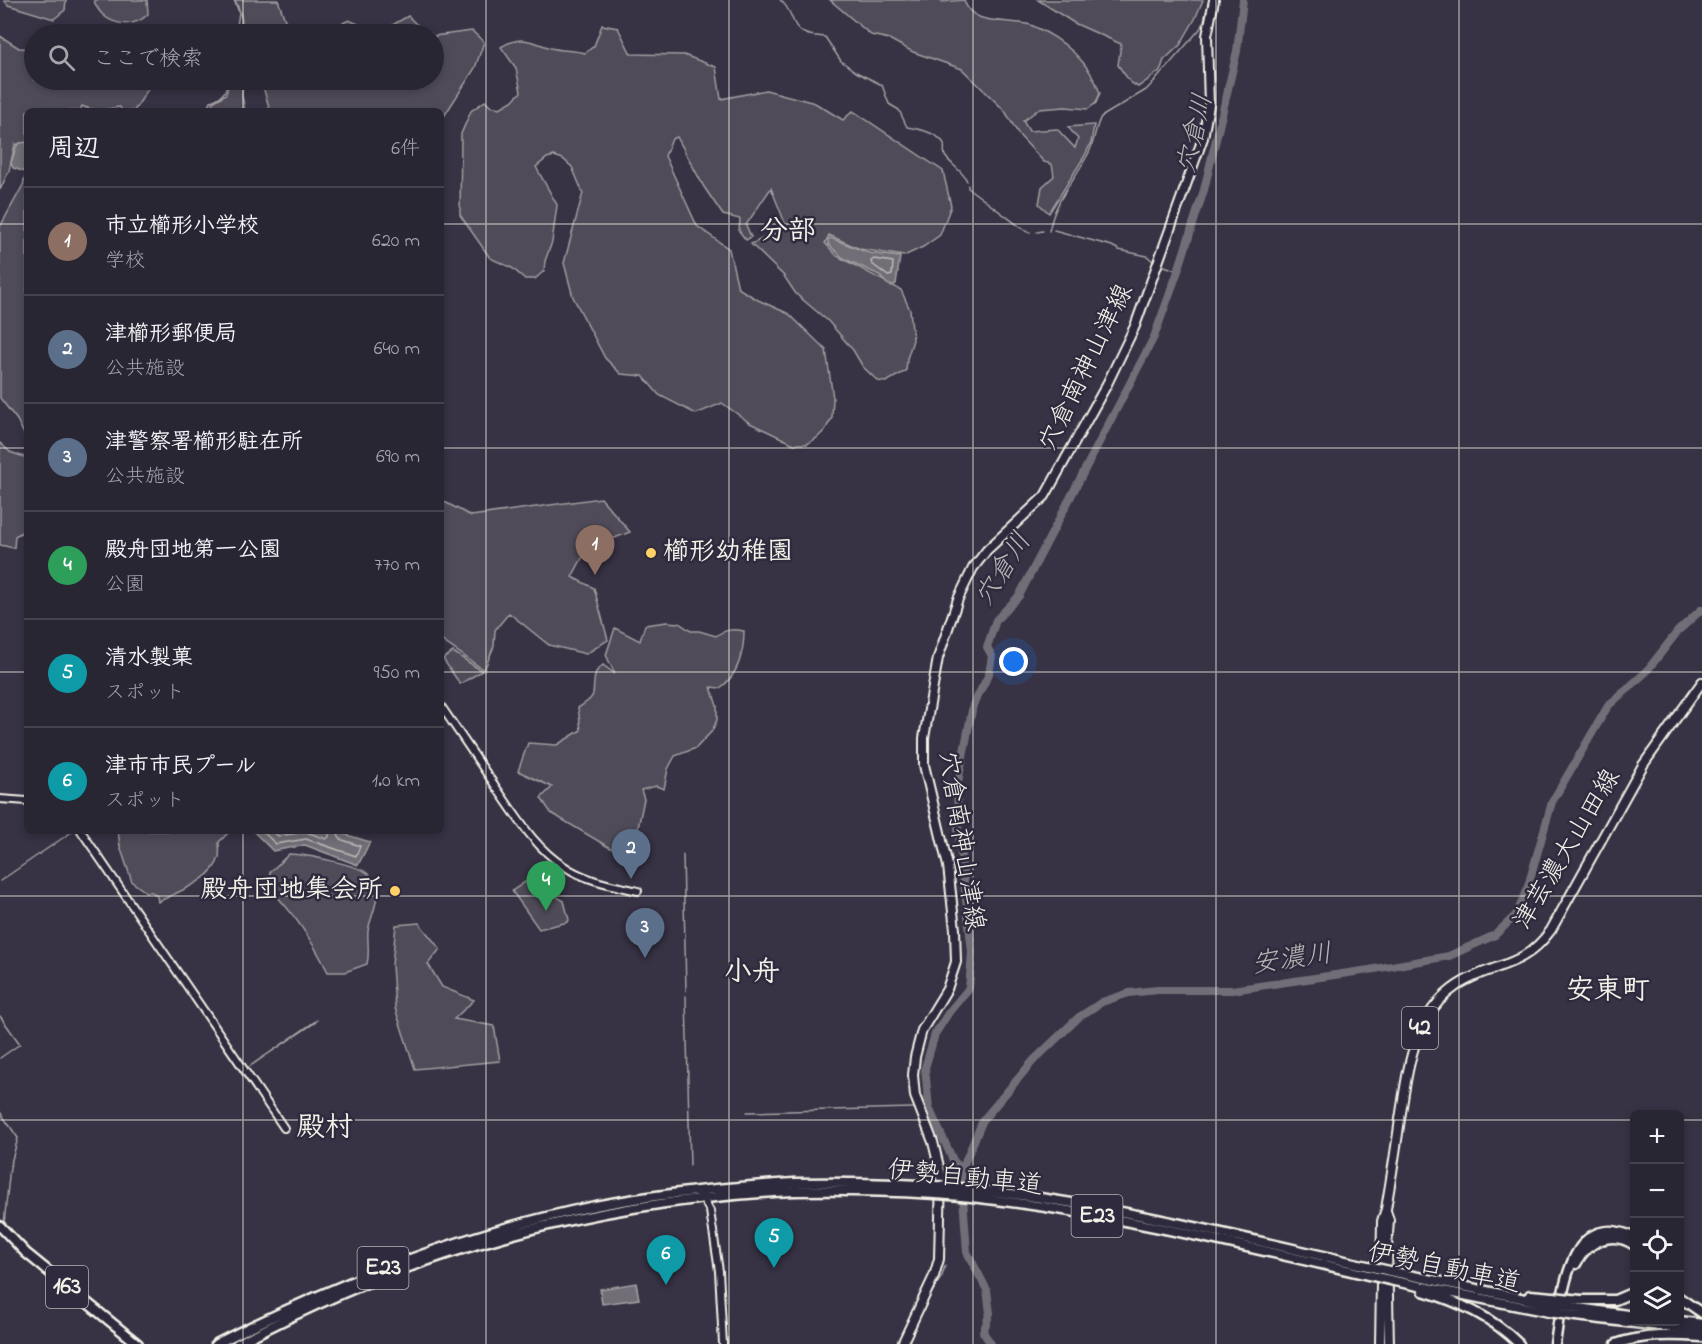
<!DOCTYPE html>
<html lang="ja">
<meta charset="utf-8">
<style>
:root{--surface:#292633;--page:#312e3b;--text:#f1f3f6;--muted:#a5a5ac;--line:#45434e;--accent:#d6ab8b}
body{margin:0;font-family:"Indie Flower","Klee One",sans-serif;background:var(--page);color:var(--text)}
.controls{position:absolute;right:18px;bottom:18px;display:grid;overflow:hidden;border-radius:9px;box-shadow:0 3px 9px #0003}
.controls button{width:54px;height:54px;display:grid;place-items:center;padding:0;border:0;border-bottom:2px solid var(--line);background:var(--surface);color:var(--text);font:30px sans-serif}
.you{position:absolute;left:1014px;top:662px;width:21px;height:21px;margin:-15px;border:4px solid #fff;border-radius:50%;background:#1a73e8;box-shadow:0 0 0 9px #1a73e833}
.badge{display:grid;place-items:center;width:39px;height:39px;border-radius:50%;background:var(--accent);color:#fff;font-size:20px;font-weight:700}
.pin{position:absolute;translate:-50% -50px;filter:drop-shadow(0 2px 3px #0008)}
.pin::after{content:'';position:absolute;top:32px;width:21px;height:18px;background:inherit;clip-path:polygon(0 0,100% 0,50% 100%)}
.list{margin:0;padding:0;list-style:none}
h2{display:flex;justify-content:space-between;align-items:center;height:78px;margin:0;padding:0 24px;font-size:26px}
h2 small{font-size:20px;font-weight:400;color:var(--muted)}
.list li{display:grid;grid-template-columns:39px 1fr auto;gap:18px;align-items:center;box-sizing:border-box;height:108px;padding:0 24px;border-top:2px solid var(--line)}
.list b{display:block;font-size:22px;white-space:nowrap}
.list p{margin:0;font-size:20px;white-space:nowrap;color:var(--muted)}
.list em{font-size:20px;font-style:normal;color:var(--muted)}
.icon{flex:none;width:33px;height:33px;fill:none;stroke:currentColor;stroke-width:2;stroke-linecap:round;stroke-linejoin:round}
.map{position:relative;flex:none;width:1702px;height:1344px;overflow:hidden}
.search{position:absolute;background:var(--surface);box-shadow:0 3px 9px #0003;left:24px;top:24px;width:420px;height:66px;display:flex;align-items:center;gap:15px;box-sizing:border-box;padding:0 21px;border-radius:33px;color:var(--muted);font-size:22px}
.panel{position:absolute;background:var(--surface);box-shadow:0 3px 9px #0003;left:24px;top:108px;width:420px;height:726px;border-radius:9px}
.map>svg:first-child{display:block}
.green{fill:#504b59;stroke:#a29ea0;stroke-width:1.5}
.water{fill:#726e77;stroke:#a6a2a4;stroke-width:1.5}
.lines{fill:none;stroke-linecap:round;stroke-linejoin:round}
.shore{stroke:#c0bdbb;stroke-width:1.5}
.stream{stroke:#a6a2a4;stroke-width:1.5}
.river{stroke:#726e77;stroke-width:8}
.minor-casing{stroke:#f4f1e8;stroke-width:10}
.major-casing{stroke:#f4f1e8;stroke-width:12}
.highway-casing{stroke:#f4f1e8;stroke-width:13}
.minor{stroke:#2f2a3d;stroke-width:6}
.major{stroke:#2f2a3d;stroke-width:8}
.highway{stroke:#2f2a3d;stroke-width:8}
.highway-bridge-casing{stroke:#f4f1e8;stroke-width:13;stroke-linecap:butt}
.highway-bridge{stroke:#2f2a3d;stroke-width:8}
.grid{fill:none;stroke:#f4f1e8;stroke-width:1.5;stroke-opacity:0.55}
.poi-dot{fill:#ffd166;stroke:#2f2a3d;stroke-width:2}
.labels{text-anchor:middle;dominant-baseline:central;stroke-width:5;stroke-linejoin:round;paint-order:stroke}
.shield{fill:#2f2a3d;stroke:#b9b5b5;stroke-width:1.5}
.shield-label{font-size:24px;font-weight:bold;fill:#f4f1e8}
.street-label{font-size:26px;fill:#f4f1e8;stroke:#2f2a3d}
.poi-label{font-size:26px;font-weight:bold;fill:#f4f1e8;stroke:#2f2a3d;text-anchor:start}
.water-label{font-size:27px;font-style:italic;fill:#bab6b5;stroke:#2f2a3d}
.quarter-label{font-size:28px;font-weight:bold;fill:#f4f1e8;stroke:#2f2a3d}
</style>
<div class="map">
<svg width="1702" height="1344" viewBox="0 0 1702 1344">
<rect width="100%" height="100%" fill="#373244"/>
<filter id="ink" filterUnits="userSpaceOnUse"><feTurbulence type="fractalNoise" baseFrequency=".0167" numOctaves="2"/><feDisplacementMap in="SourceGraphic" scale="12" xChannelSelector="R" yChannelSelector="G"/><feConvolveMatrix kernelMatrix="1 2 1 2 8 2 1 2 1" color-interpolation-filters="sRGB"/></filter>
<g filter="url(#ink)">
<path class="green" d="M4,0h62l-1,10 -11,9 -46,-14z
M94,0h53l1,14c-17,18 -48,9 -54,-14z
M235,0h43l7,20 12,14h-19l-1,-5 4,-3 -2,-3 -13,4 -4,7h-24c8,-11 2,-22 -3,-34z
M830,0h109l2,2 23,-2c8,29 47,17 69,26 30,13 57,36 67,67l-4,10 -8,6 -23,-2 -26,2 -16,12 6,10 28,-2 18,19 3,-9 -10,-12 26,-2 -3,18 -7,14 -35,56 -10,-9 3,-17 12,-11 -2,-12 -8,-2 -25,-27 -14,-24 -43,-42 -49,-17 -24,-13 -18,-4z
M1038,0h165l-8,19 -15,26 -16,15 -4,11 -22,16 -8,-5 -12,-17 3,-21 -47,-21z
M408,16l10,10 13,8h-117l8,-1 27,-13 30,13z
M602,25l16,3 13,26 53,1 32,12 5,32 45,-9 49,13 28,17 10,-9 90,60 8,35 -11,29 -17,12 -19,9 -44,-7 -31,-14 -4,8 12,13 64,34 9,20 3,30 -6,19 -1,12 -20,11 -8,-1 -15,-14 -10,-17 -25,-29 -32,-27 -12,-18 -33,-32 36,-16 -16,-40 -25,37 5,12 -5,3 -7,-9 1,-12 -17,-4 -19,-28 -27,-50 -5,2 -7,17 32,70 32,23 9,39 20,12 31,14 37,36 7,48 -1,20 -7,12 -8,8 -10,6h-13l-44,-21 -28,-20 -26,11 -37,-19 -16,-19 -22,-2 -16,-16 -32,-61 -9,-34 19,-70 -11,-26 -9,-8 -9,-3 -7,2 -11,9 21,38 -5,37 -7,19 -1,10 -9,8h-10l-13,-11 -22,-10 -30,-43 1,-81 10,-23 14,-10 5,5 10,2 12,-7 9,-9 -5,-24 -15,-21c21,-13 30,-5 50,1 11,3 23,2 34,5l9,-7z
M472,31l12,11 -9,26 -34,53v-10h-173l1,-4 -8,-27h173v-44z
M0,36l19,12 15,1v31h120l-20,31h-12l-2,-4c-15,2 -23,6 -38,-1l-2,5h-53v34l-12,-1 -6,27 -9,19z
M230,80h13l-1,15 3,16h-36l4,-9 13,-8z
M27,170v270l-10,-20 -17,-22v-171l23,-42z
M0,443l10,9 17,6v71l-12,7 -1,12 -14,-3z
M601,498l29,34 -43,17 -15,28 22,11 14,52 -22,14 -37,-9 -40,-32 -14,17 -1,16 -10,24 -43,-30v-140l30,16z
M667,622l12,1 12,8h8l17,5c9,-7 17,-7 28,-5 0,21 -6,45 -24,57l-9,-1 6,19v14l-5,11 -16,17 -21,8 -7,13 -4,20 -8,-3 -15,4 3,9 -6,29 10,16 -13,4h-25l-59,-35 -10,-15 11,-11 -34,-16 10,-28 29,2 24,-15 -3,-22c24,-15 11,-15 18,-36l7,-7 12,9 -9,-19 9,-27 25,13 5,-16z
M453,652l29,19 -22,13 -17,-25z
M118,831h112l-11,11c0,5 1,10 0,15 -5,23 -42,35 -61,45l-1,-6 -5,-4h-6l-14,-10 -12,-36z
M289,854c15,0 69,11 80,20 3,4 7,12 8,17 1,14 -7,27 -9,40 -1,11 2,21 -1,33l-22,8h-17c-16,-32 -33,-58 -58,-83v-17z
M531,878l16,13 17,10 5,19 -1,2 -29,7 -27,-38z
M419,923l21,26 -12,15 14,23 32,13 -20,19 40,7 6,35 -85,8 -20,-61 -3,-43 4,-40z"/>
<path class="water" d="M27,142v29l-2,1 -12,-4 -2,-5 5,-16 4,-4z
M831,238l38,15 31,4 -4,27 -5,2 -4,-2 -8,-9 -36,-17 -15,-14v-5z
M253,831h81l36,11 -12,23 -53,-20 -32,6z
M636,1283l3,16 -37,5 -2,-15z"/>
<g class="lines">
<path class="shore" d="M874,259l19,3 -1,13 -4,1 -16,-12 -1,-3z
M262,831l14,13 30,-5 50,17 4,-10 -20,-7 -3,-8
M272,831l6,5 28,-4 20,7 3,-2v-6"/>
<path class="stream" d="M234,0l5,12 -3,22
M780,0c14,10 10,28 26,34 5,2 13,2 19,3l16,24 15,11 26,13 7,19 10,6 8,17c11,2 28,5 36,15 3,4 0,9 2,14 6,9 18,15 22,25
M205,111l6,-10c12,-4 15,-9 17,-21
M968,185v3l59,44h3
M1054,230l58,16 7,4 28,6 7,6
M1049,231c7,-33 23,-47 38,-75 8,-12 7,-27 14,-39l45,-27 7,-7 47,-54 4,-8 5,-21
M1037,232l6,-1
M1162,265l16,6
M683,855l3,136
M0,881l73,-50
M686,996l4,170
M0,1016l20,28 -20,14
M247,1068l69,-46
M246,1069l71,-49
M923,1108h6
M0,1112l18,26 -8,29 -6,57
M747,1112l167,-4
M926,1302l16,-26 3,-10"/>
<path class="river" d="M961,1171l-8,-11 -24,-52 -4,-40 10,-34 14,-22 20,-24 3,-36 -14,-123 -1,-42 16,-82 16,-31 3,-18 -5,-9 9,-27 23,-24 135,-259 24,-66 26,-81 33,-139 6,-51
M991,1344l-8,-12 7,-19 -3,-23 -20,-38 -6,-81 22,-51 50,-59 46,-44 23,-15 27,-9 28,-3h75l137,-20 80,-14 46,-21 21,-20 10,-22 26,-91 56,-96 38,-34 32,-41 24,-22"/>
<defs>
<path id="minor" d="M441,706c19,28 38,56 57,84 19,27 37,58 66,76 22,15 48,19 74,25
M0,799l27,2
M81,831l203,297
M705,1202l5,9 9,60 4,73"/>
<path id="major" d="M1386,1211l3,9 -2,28 2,96
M902,1344l32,-68 5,-17 2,-84 -8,-33 -18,-46 -2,-21 2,-18 7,-27 25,-41 9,-27 -1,-32 -7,-64 -24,-101v-27l14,-80 20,-59 15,-31 14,-18 58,-54 62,-112 28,-58 68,-188 6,-33 -2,-69 7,-36
M1380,1344l2,-123 4,-12c5,-30 10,-60 14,-90 8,-49 12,-104 58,-134 36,-23 64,-15 93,-55l92,-165 59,-83"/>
<path id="highway" d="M0,1226l26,27 112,91
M1576,1264c11,-23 36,-34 58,-19
M1394,1272l156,32
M1394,1281l155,31
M1423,1291c36,11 69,26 96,53
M1530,1295l23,2
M1680,1298l22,15
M1581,1300h34l19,-8
M1578,1308l56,8
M1576,1316l126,15
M1680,1321l22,3
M216,1344c121,-61 246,-111 379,-138 66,-13 132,-19 199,-23
M237,1344c178,-95 357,-143 557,-153
M1555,1344c7,-42 11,-138 79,-107
M1616,1344c28,-10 57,-9 86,-7"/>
</defs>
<use href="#minor" class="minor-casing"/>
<use href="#major" class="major-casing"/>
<use href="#highway" class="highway-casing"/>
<use href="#minor" class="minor"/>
<use href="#major" class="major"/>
<use href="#highway" class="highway"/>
<defs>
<path id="highway-bridge" d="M794,1183c59,-1 118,0 177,6 143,15 283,52 423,83
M794,1191c59,-1 119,0 177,6 143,16 284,52 423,84
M1553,1297l28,3
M1550,1304l28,4
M1549,1312l27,4"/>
</defs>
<use href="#highway-bridge" class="highway-bridge-casing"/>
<use href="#highway-bridge" class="highway-bridge"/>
</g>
</g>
<path class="grid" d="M243,0v34M486,0v1344M729,0v1344M973,0v1344M1216,0v1344M1459,0v1344M243,80v31M0,224h27M441,224h1261M0,448h27M441,448h1261M0,672h27M441,672h1261M243,831v513M0,896h1702M0,1120h1634M1680,1120h22"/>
<g class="poi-dot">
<circle cx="651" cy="553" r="6"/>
<circle cx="395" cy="891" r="6"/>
</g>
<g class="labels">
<g class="shield">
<rect x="1402" y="1007" width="36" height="42" rx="4.5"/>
<rect x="1071.5" y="1195" width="51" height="42" rx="4.5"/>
<rect x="357.5" y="1247" width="51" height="42" rx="4.5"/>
<rect x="46" y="1266" width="42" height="42" rx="4.5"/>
</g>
<g class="shield-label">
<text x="1420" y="1028">42</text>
<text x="1097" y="1216">E23</text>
<text x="383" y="1268">E23</text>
<text x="67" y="1287">163</text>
</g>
<g class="street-label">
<text transform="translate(1087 368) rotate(-64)">穴倉南神山津線</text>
<text transform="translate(960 841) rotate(81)">穴倉南神山津線</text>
<text transform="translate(1568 850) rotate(-59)">津芸濃大山田線</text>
<text transform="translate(965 1179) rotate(6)">伊勢自動車道</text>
<text transform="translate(1444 1269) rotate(12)">伊勢自動車道</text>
</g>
<g class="poi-label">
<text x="663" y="553">櫛形幼稚園</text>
<text x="383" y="891" text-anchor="end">殿舟団地集会所</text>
</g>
<g class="water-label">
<text transform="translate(1196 134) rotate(-77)">穴倉川</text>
<text transform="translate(1004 570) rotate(-58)">穴倉川</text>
<text transform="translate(1292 960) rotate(-8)">安濃川</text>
</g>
<g class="quarter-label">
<text x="788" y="232">分部</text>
<text x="752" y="973">小舟</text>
<text x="1608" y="991">安東町</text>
<text x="325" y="1128">殿村</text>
</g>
</g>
</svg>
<div class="controls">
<button>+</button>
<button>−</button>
<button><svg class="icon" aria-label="locate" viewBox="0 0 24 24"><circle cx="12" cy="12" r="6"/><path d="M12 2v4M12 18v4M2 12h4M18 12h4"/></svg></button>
<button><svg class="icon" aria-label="layers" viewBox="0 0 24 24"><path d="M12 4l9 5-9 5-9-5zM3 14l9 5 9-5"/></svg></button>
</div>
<div class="you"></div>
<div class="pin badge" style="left:595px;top:575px;background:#8d6e63">1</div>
<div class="pin badge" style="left:631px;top:879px;background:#5c6f8a">2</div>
<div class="pin badge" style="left:645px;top:958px;background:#5c6f8a">3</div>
<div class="pin badge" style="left:546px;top:911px;background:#2e9e5b">4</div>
<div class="pin badge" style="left:774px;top:1268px;background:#0f9aa8">5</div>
<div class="pin badge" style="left:666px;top:1285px;background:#0f9aa8">6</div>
<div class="search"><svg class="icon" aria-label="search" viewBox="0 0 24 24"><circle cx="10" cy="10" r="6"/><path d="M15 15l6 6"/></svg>ここで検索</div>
<section class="panel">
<h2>周辺<small>6件</small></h2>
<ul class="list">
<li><span class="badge" style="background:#8d6e63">1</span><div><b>市立櫛形小学校</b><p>学校</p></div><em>620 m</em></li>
<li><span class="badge" style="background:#5c6f8a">2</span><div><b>津櫛形郵便局</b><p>公共施設</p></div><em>640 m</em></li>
<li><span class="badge" style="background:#5c6f8a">3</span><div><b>津警察署櫛形駐在所</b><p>公共施設</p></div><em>690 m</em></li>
<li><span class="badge" style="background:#2e9e5b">4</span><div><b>殿舟団地第一公園</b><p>公園</p></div><em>770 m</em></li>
<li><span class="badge" style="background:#0f9aa8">5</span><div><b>清水製菓</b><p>スポット</p></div><em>950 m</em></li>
<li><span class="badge" style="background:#0f9aa8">6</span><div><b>津市市民プール</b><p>スポット</p></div><em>1.0 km</em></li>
</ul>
</section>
</div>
